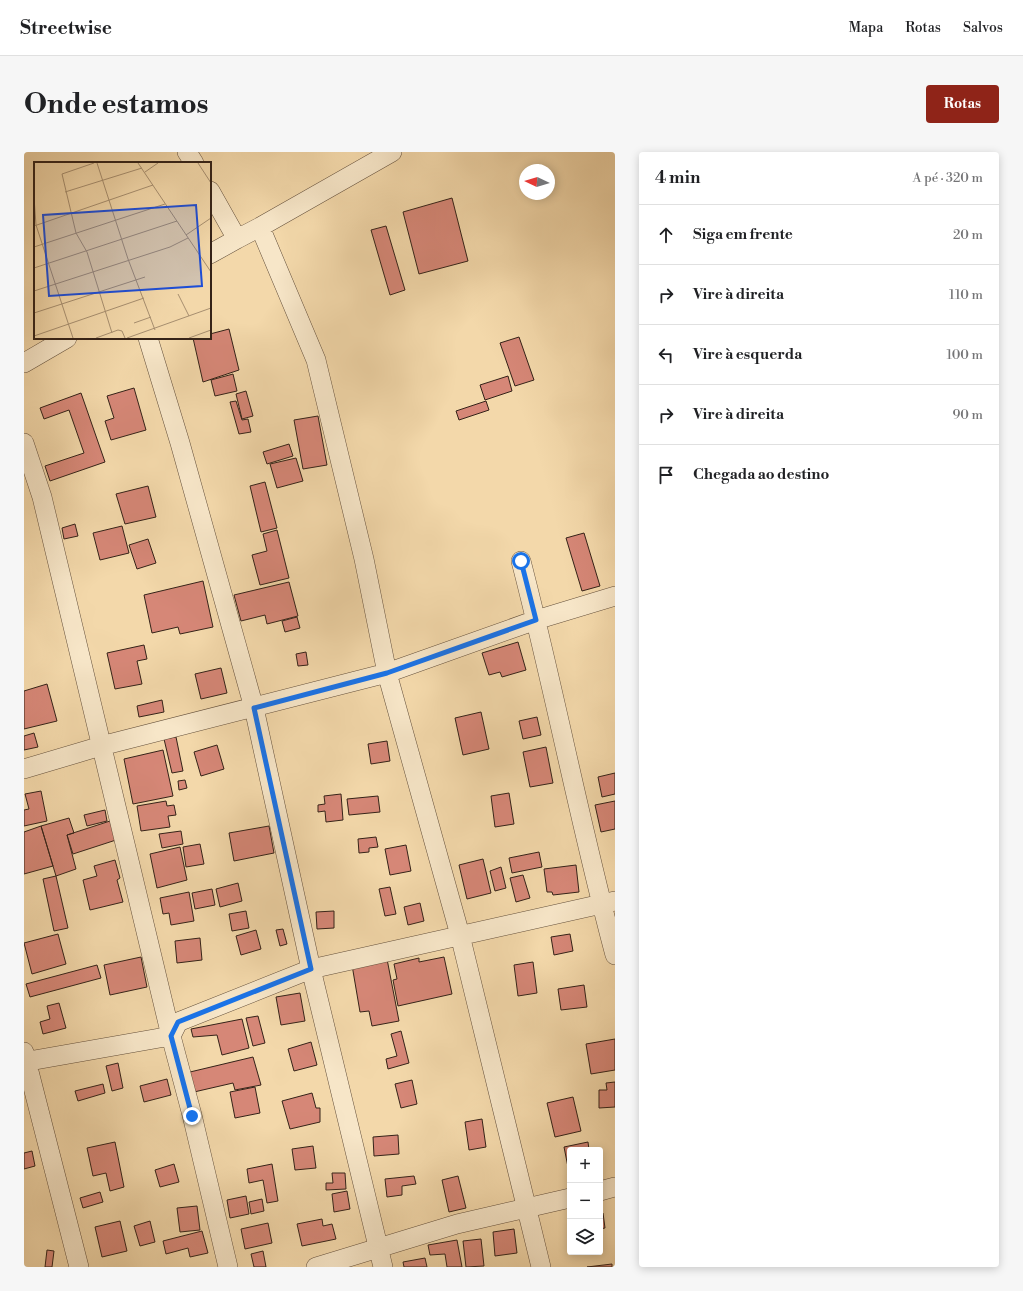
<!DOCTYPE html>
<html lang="pt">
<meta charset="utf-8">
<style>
:root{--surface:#fff;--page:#f6f6f6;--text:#202124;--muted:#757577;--line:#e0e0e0;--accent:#8f2418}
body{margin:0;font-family:"Libre Bodoni",serif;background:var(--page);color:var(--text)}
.controls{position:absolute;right:12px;bottom:12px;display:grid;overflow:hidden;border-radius:4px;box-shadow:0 2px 10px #0003}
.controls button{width:36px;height:36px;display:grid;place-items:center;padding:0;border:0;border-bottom:1px solid var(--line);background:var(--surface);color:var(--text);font:20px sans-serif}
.compass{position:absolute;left:495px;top:12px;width:36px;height:36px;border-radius:50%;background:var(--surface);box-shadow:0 2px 10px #0003;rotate:274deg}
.stop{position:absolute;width:12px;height:12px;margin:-9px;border:3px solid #1a73e8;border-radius:50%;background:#fff}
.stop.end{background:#1a73e8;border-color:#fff;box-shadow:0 1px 4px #0008}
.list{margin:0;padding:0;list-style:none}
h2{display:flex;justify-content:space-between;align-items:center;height:52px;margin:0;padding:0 16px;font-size:17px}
h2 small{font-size:13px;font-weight:400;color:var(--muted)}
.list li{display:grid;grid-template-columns:26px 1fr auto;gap:12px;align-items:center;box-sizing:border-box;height:60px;padding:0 16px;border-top:1px solid var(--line)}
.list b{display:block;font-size:15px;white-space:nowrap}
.list em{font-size:13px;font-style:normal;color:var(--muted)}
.icon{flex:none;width:22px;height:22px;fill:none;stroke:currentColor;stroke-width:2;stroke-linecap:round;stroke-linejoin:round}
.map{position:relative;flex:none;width:591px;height:1115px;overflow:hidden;border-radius:4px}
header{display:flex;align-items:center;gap:24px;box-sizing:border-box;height:56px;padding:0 20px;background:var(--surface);border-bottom:1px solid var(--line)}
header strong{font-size:19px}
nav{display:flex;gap:22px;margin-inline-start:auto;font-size:14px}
.intro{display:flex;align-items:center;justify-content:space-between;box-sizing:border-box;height:96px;padding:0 24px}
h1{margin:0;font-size:28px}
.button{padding:10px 18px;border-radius:4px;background:var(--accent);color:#fff;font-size:14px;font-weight:700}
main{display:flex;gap:24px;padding:0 24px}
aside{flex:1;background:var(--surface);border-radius:4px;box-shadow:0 2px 10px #0003}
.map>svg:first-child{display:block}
.building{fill:#d68777;stroke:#342218}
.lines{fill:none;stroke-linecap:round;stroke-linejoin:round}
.minor-casing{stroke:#64503c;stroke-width:20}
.minor{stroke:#f7e6c8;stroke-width:19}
.route{stroke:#1a73e8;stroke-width:5}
.inset-road{fill:none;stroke:#a78f70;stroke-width:1}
.view{fill:#1d4ed8;fill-opacity:0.15;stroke:#1d4ed8;stroke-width:2}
.inset-edge{fill:none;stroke:#342218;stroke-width:2}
</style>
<header>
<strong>Streetwise</strong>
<nav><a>Mapa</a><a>Rotas</a><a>Salvos</a></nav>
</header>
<div class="intro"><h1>Onde estamos</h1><a class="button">Rotas</a></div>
<main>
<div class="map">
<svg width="591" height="1115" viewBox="0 0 591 1115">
<rect width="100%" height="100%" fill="#f3d8aa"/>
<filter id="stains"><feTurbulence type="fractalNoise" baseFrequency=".005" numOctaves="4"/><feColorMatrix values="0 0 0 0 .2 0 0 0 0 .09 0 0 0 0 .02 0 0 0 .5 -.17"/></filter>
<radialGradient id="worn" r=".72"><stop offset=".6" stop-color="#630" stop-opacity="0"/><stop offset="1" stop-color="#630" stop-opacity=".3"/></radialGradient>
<path class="building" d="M428,46l16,63 -49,13 -16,-62z
M362,74l19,64 -15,5 -19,-65z
M205,177l10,41 -36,12 -10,-44h17v-4z
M495,185l15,43 -19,6 -15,-43z
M209,222l4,17 -22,5 -4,-16z
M484,224l4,15 -27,9 -5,-15z
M110,236l12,42 -35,10 -6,-19 9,-3 -7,-22z
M222,239l7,25 -11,3 -6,-25z
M57,241l24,69 -55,19 -5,-15 39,-13 -15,-43 -25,9 -4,-11z
M212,249l6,19 6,-1 3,13 -12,2 -9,-32z
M462,249l3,9 -30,10 -3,-9z
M294,264l9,49 -24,4 -9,-49z
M265,292l4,12 -26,8 -4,-12z
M272,306l7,23 -26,7 -7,-24z
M241,330l12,46 -16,4 -11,-46z
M124,334l8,31 -31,7 -9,-30z
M51,372l3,12 -14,3 -2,-11z
M98,374l7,27 -29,7 -7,-27z
M253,378l12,48 -29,7 -8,-30 15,-4 -4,-17z
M560,381l16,53 -18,5 -16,-53z
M124,387l8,24 -19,6 -8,-24z
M179,429l10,46 -33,7 -2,-7 -26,6 -8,-38z
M265,430l9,34 -31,8 -2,-9 -24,6 -7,-26z
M273,465l3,11 -15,4 -3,-11z
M494,490l8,28 -24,7 -2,-5 -11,3 -7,-22z
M120,493l3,14 -10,2 5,23 -27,5 -8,-36z
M282,500l2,13 -10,1 -2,-12z
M197,516l6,25 -26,6 -6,-25z
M23,532l10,37 -33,8v-38z
M138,548l2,12 -25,5 -2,-11z
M457,560l8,37 -26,6 -8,-37z
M513,565l4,18 -18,4 -4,-18z
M10,581l4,14 -14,3v-14z
M152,585l7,34 -11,2 -8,-34z
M363,589l3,20 -19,3 -3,-20z
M193,593l7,24 -23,7 -7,-24z
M522,595l7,36 -23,4 -7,-35z
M139,598l10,46 -40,8 -9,-45z
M591,621v21l-13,3 -4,-20z
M161,628l2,8 -8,2 -1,-9z
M17,639l6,30 -23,5v-16l5,-1 -4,-15z
M485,641l5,31 -19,3 -4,-31z
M317,642l2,26 -17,2 -1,-11 -7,1v-7l7,-1 -1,-8z
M354,644l2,16 -31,3 -2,-16z
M142,649l1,5 7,-1 2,10 -8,1 2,11 -29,4 -4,-25z
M591,649v28l-14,3 -6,-27z
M81,658l2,11 -20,5 -3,-11z
M45,666l5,15 -7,2 9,34 -20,7 -15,-50z
M86,669l6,19 -43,14 -6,-19z
M17,674l12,40 -29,8v-42z
M245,674l5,27 -40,8 -5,-28z
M157,679l2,13 -21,4 -3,-14z
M352,685l2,10 -9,1v4l-10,1 -1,-14z
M176,692l4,20 -18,3 -3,-20z
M382,693l5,26 -21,4 -5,-26z
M156,695l7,33 -30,8 -7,-34z
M515,700l3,15 -30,6 -3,-15z
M459,707l8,34 -24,6 -8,-34z
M91,708l5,18 -3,2 6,22 -33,8 -7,-30 14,-4 -3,-10z
M552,713l3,27 -26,3 -1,-3h-5l-3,-23z
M477,715l5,21 -11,3 -5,-20z
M499,723l7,23 -14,4 -6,-24z
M32,724l12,52 -14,3 -11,-52z
M214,731l4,18 -22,6 -4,-18z
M366,735l6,27 -11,2 -6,-27z
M188,737l3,16 -20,4 -3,-16z
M165,740l5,29 -23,4 -2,-12 -6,1 -3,-16z
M396,751l4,18 -16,4 -4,-18z
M222,759l3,17 -17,3 -3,-17z
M310,759v17l-17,1 -1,-17z
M259,777l4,15 -7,2 -4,-16z
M232,778l5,19 -20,6 -5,-19z
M34,782l8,30 -34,10 -8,-31z
M546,782l3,17 -19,4 -3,-18z
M176,786l2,22 -25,3 -2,-22z
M117,805l6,30 -37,8 -6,-30z
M420,805l8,37 -54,12 -5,-26 4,-1 -3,-15 25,-6v4z
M363,807l12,62 -27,5 -3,-15 -9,1 -8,-47z
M509,810l4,31 -19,3 -4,-31z
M73,813l4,13 -71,19 -4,-13z
M560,833l3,22 -26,3 -3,-21z
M276,841l5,28 -24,4 -5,-28z
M35,851l7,25 -23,6 -3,-12 10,-3 -3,-13z
M234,864l7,27 -12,3 -7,-28z
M218,867l7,29 -27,7 -5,-20 -24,2 -2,-8z
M377,879l8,32 -21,6 -2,-10 11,-3 -6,-22z
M591,887v31l-24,4 -5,-30z
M287,890l6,23 -23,6 -6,-22z
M229,905l8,28 -26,5 -2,-7 -39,9 -4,-20z
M94,911l5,25 -11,3 -6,-25z
M143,927l4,16 -27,7 -4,-16z
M388,928l5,24 -16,4 -6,-24z
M591,930v25l-16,1v-18h8l-1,-7z
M79,932l2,9 -27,8 -3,-10z
M231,935l5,26 -25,5 -5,-26z
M288,941l4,15h4v14l-30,7 -8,-28z
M549,945l8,34 -26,6 -8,-34z
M458,967l4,28 -17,3 -4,-28z
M374,983l1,19 -25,2 -1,-19z
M91,990l9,45 -14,4 -4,-18 -13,3 -6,-28z
M564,990l1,8h-19v27l-6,-30z
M289,994l3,22 -21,2 -3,-21z
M8,999l3,15 -11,3v-16z
M150,1012l5,18 -19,5 -5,-17z
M248,1012l6,37 -11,2 -4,-23 -14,3 -2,-14z
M308,1021h13l1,16 -20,1v-7h7z
M390,1024l2,8 -14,2v9l-15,2 -2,-18z
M434,1024l8,32 -17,4 -7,-32z
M323,1039l3,18 -16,3 -2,-18z
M76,1040l3,10 -20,6 -3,-10z
M222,1044l3,18 -19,4 -3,-18z
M238,1047l2,12 -13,3 -2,-12z
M173,1054l3,24 -20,2 -3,-24z
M576,1061h3l2,15 -5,1z
M298,1067l1,7 9,-2 4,15 -34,7 -5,-22z
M96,1069l7,30 -25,6 -7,-30z
M126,1069l5,21 -15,4 -6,-20z
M244,1071l4,20 -27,6 -4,-20z
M490,1077l3,24 -22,3 -2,-24z
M178,1079l6,22 -18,4 -2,-9 -22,6 -3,-13z
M457,1087l3,27 -18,1 -3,-26z
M433,1088l5,27h-15l-2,-13 -15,1 -2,-10z
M23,1098l7,1 -2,16h-7z
M239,1099l3,16h-12l-3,-13z
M401,1106l2,9h-23l-1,-5z
M588,1112v3h-25z"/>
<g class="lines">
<defs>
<path id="minor" d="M163,0l7,11
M186,39l27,48
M236,75l56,133 48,199 23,114 73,262 81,332
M186,102l27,-15 23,-12 132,-75
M124,186l32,105 74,265 57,261 72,298
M0,211l43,-25
M0,291l18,54 129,539 21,79 36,152
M497,409c34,131 59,264 94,394
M0,617l77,-23 286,-73 149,-53 79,-24
M0,900l55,215
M0,910l147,-26 7,-14 133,-53 304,-68
M576,1039l15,-4
M292,1115l141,-43 113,-26"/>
</defs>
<use href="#minor" class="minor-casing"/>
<use href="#minor" class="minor"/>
</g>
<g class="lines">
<path class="route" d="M168,964l-21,-80 7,-14 133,-53 -57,-261 133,-35 149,-53 -15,-59"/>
</g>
<g transform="translate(10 10)">
<rect width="177" height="177" fill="#f3d8aa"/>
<path class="inset-road" d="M60,1l-32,11 14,59 11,19 25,81M63,1l31,96 27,71M104,1l73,109M164,1l13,20M111,10l13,-9M31,30l77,-24M0,35l2,28 37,113M0,64l119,-41M152,73l25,-17M0,85l131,-43M0,106l143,-47M0,129l136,-44 18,-9M144,132l11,22M0,151l111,-36M100,161l17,-6M0,174l110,-38M62,176l22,-8 4,1 3,7M93,176l84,-30M155,176l22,-8"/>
<path class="view" d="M162,43l6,81 -153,10 -6,-81z"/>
<rect width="177" height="177" class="inset-edge"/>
</g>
<rect width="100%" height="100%" filter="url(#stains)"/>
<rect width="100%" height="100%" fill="url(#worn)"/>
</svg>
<div class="controls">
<button>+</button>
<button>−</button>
<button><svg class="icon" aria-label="layers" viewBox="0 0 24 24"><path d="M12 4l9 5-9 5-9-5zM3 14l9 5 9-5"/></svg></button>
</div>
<svg class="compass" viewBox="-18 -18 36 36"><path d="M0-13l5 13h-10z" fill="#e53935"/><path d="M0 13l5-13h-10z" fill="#757577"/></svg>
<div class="stop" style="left:497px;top:409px"></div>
<div class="stop end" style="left:168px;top:964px"></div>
</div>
<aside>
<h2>4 min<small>A pé · 320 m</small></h2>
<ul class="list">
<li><svg class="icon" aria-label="ahead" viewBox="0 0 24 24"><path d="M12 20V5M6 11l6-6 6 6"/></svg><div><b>Siga em frente</b></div><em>20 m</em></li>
<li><svg class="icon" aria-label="right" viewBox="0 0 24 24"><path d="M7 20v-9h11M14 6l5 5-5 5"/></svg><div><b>Vire à direita</b></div><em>110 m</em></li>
<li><svg class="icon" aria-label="left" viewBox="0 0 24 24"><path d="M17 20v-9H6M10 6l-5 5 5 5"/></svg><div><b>Vire à esquerda</b></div><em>100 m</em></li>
<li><svg class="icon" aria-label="right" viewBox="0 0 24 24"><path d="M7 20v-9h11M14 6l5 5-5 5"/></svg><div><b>Vire à direita</b></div><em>90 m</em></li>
<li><svg class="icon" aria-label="arrive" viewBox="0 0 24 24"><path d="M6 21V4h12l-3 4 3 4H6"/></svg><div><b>Chegada ao destino</b></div></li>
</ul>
</aside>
</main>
